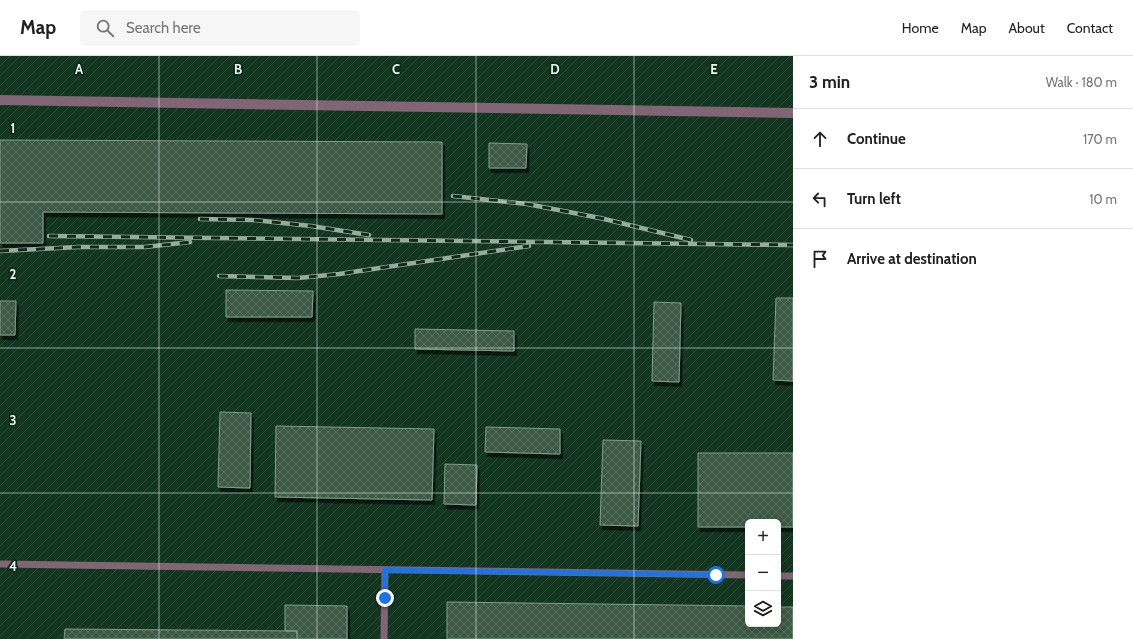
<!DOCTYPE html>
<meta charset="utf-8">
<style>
:root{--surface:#fff;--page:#f6f6f6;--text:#222;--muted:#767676;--line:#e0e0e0}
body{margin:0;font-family:Cabin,sans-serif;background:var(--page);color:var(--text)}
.controls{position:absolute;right:12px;bottom:12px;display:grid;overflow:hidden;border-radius:6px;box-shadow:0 2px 10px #0003}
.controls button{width:36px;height:36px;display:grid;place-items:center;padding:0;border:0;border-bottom:1px solid var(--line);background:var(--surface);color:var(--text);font:20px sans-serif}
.stop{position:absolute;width:12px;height:12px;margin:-9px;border:3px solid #1a73e8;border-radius:50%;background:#fff}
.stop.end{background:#1a73e8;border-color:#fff;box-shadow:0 1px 4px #0008}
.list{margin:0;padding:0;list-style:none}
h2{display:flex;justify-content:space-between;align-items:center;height:52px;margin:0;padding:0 16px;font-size:17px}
h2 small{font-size:13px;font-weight:400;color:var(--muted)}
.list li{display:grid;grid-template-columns:26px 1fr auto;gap:12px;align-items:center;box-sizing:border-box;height:60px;padding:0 16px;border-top:1px solid var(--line)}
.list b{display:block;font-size:15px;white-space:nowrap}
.list em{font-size:13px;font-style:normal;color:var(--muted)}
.icon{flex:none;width:22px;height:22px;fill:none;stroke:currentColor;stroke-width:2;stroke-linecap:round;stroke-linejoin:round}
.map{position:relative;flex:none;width:793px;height:583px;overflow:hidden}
header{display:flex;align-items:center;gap:24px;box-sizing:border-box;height:56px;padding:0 20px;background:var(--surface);border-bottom:1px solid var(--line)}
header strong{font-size:19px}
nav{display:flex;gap:22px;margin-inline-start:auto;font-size:14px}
.search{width:280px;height:36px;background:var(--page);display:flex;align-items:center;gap:10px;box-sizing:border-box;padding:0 14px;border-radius:6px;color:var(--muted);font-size:15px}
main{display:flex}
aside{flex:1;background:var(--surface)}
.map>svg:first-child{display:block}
.industrial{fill:url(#industrial-furrows);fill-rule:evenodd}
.building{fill:url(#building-cross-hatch);stroke:#7f9e88;filter:url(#shadow)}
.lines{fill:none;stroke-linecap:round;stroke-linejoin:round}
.lane{stroke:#816575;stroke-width:7}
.street{stroke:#816575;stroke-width:10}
.rail-casing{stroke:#98ac9e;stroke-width:4.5}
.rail{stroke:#102b1a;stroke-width:3;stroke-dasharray:9;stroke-linecap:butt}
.route{stroke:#1a73e8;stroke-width:5}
.grid{fill:none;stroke:#e8f8ec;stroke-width:1;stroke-opacity:0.55}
.grid-label{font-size:13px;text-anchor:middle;font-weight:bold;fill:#e8f8ec;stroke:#102b1a;stroke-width:4;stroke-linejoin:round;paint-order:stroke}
</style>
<header>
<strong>Map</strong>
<div class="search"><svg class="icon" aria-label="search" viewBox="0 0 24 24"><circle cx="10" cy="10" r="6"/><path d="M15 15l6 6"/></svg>Search here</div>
<nav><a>Home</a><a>Map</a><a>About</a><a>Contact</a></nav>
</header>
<main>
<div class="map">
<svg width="793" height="583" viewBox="0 0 793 583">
<defs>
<pattern id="industrial-furrows" width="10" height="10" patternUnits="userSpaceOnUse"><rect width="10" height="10" fill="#133621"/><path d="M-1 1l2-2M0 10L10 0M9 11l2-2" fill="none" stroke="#2a4a37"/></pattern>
<pattern id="building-cross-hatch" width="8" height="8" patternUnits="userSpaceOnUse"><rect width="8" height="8" fill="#3d5945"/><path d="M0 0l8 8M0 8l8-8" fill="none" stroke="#597260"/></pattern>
<filter id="shadow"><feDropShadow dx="2.5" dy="4.5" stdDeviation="0" flood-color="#0009"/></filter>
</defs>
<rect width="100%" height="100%" fill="#102b1a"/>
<path class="industrial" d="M0,0h793v583h-793zM748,466h30v102h-30z"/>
<path class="building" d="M0,84l442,2v72l-399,-2v31h-43z
M489,87l38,1 -1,24h-37z
M226,234l87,1 -1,26h-86z
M776,242h17v83l-20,-1z
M0,245h16l-1,34h-15z
M654,246l27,1 -2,79 -27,-1z
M415,273l99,2v20l-99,-2z
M220,356l31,1 -1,75 -32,-1z
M276,370l158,3 -2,71 -157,-3z
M486,371l74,2v25l-75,-2z
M603,384l38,1 -3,85 -38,-1z
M698,397h95v74h-15v-5h-30v5h-50z
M445,408l32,1 -1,40 -32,-1z
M447,546l301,4v18h30v-17h15v32h-346z
M285,549l62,1v33h-50v-8h-12z
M65,573l232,2v8h-233z"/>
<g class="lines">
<path class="lane" d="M0,508l748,11
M778,520h15
M384,583l1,-69"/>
<path class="street" d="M0,44l793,13"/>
<defs>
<path id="rail" d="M453,140l74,8 73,14 91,22
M200,163l53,1 58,6 58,9
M49,180l744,9
M0,195l78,-4h67l45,-5
M219,220l79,2 41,-4 190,-28"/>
</defs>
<use href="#rail" class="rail-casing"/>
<use href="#rail" class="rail"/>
</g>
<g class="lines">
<path class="route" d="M385,542v-28l331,5"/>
</g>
<path class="grid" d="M159,0v583M317,0v583M476,0v583M634,0v583M0,146h793M0,292h793M0,437h793"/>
<g class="grid-label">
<text x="79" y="18">A</text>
<text x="238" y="18">B</text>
<text x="396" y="18">C</text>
<text x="555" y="18">D</text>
<text x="714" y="18">E</text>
<text x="13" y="77">1</text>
<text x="13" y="223">2</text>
<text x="13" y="369">3</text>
<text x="13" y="515">4</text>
</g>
</svg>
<div class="controls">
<button>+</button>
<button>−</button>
<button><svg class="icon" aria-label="layers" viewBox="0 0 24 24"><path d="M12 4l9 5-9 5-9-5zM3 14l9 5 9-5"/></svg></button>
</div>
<div class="stop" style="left:716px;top:519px"></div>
<div class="stop end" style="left:385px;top:542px"></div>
</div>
<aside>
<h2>3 min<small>Walk · 180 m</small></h2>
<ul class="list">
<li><svg class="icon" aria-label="ahead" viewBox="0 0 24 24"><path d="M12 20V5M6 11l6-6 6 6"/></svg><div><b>Continue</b></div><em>170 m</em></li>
<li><svg class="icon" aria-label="left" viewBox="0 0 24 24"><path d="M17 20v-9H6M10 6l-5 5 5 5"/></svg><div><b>Turn left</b></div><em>10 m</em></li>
<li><svg class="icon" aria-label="arrive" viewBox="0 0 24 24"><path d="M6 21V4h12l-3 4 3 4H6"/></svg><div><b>Arrive at destination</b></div></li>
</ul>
</aside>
</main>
